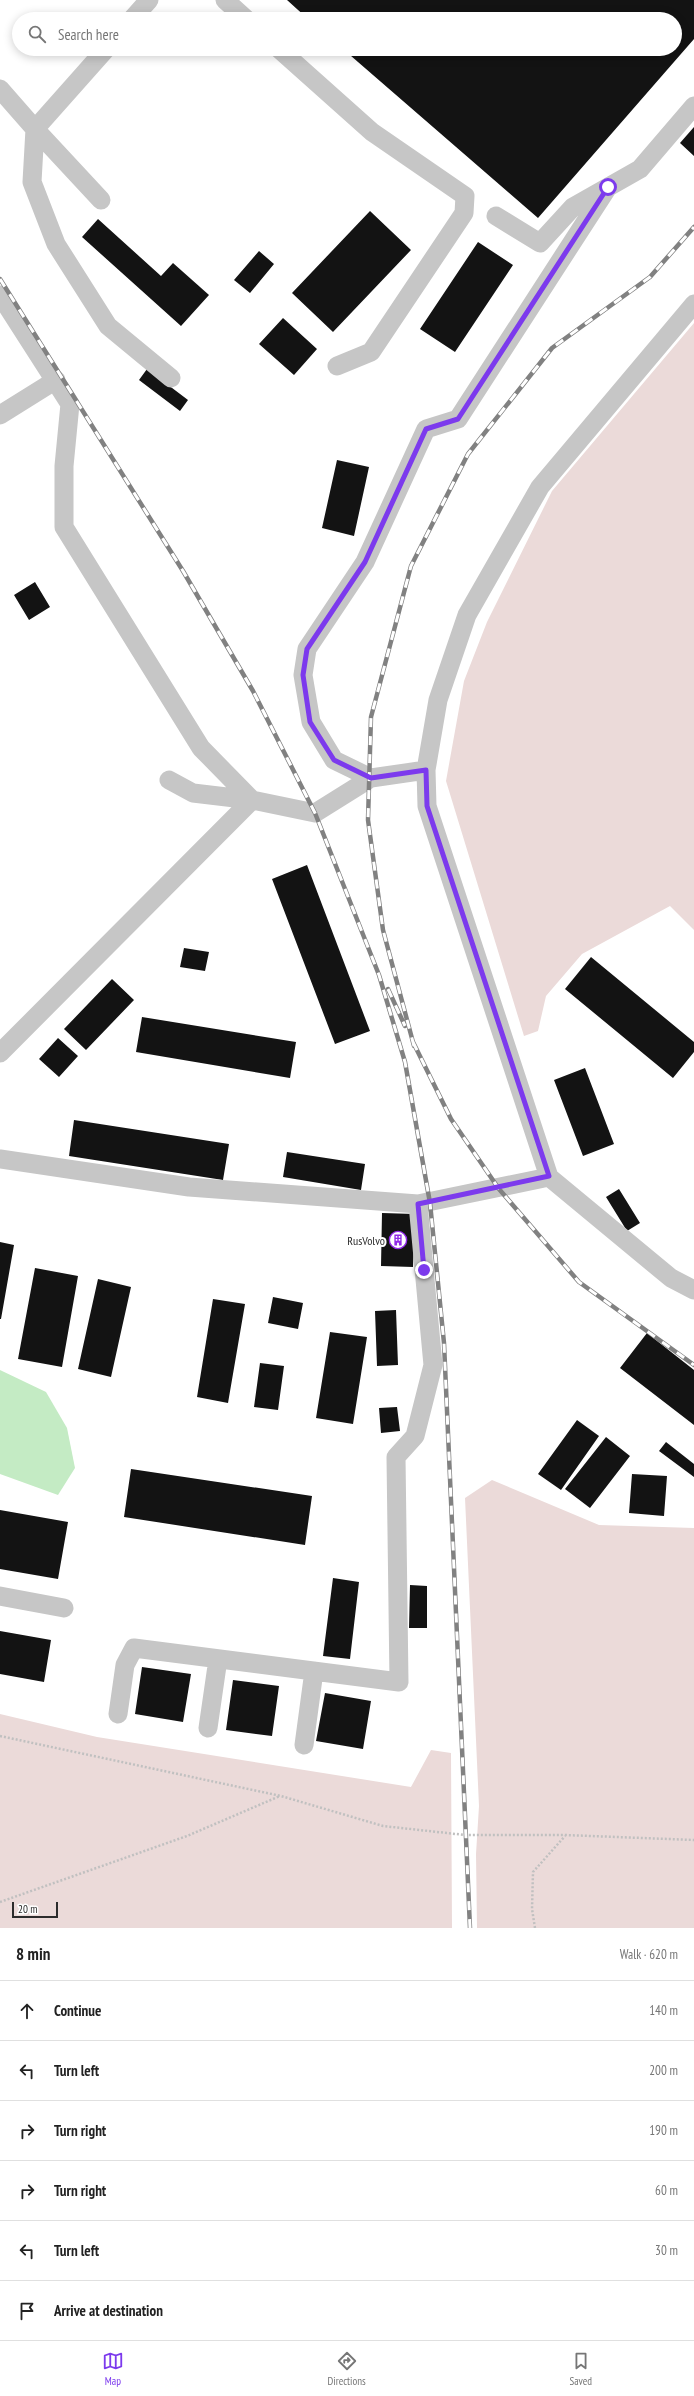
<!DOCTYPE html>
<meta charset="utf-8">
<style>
:root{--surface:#fff;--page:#f2f2f2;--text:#222;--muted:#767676;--line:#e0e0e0;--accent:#7c3aed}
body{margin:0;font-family:"PT Sans Narrow",sans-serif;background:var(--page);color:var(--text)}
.scale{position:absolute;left:12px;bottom:10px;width:46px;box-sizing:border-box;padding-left:4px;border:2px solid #2c2c2c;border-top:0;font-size:11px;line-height:14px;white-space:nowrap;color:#2c2c2c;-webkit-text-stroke:3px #fff;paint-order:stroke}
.stop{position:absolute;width:12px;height:12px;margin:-9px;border:3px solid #7c3aed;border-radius:50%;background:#fff}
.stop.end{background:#7c3aed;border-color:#fff;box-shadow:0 1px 4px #0008}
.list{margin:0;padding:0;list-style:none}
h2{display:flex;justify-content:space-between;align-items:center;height:52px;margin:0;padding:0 16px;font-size:17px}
h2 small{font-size:13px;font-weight:400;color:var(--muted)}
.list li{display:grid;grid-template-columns:26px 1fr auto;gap:12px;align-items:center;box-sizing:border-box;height:60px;padding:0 16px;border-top:1px solid var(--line)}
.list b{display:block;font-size:15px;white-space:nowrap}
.list em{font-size:13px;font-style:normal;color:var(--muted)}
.icon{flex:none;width:22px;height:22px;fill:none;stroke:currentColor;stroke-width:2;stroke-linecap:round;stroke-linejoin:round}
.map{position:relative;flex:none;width:694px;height:1928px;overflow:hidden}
.search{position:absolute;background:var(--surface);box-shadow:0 2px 10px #0003;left:12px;right:12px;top:12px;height:44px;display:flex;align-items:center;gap:10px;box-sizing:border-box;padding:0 14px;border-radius:22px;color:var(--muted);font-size:15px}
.sheet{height:412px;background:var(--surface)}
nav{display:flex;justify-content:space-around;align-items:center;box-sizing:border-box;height:56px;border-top:1px solid var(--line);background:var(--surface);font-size:11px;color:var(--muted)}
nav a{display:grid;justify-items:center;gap:2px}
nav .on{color:var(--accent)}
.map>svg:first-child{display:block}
.green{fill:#ebdad9}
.water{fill:#c4ebc4}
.building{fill:#131313}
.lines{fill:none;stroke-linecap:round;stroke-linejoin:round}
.path{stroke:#c0c0c0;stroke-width:2.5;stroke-dasharray:2 2;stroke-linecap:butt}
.minor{stroke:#c6c6c6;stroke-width:19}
.rail-casing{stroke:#818181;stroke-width:4.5}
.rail{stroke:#fff;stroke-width:3;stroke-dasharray:9;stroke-linecap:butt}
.route{stroke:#7c3aed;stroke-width:5}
.labels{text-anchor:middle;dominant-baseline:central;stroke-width:4;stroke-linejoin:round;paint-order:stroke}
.poi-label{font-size:12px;fill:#2c2c2c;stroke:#fff;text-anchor:end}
</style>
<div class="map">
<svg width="694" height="1928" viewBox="0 0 694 1928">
<rect width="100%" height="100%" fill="#fff"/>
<path class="green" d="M694,323v607l-24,-24 -88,48 -36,42 -8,35 -14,5 -78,-255 18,-100 23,-59 65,-131z
M492,1480l107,45 95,3v400h-217l-1,-74 3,-48 -14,-308z
M0,1714l97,23 314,50 20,-37 20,3 1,175h-452z"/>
<path class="water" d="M0,1370l46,22 21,36 8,40 -17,27 -58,-21z"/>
<path class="building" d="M287,0h407v39l-156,179 -195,-169h332v-30h-367z
M694,127v29l-14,-13z
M370,211l41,39 -78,82 -41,-39z
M98,219l63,57 12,-13 36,32 -28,31 -99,-89z
M478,242l35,23 -58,87 -35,-23z
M259,251l15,13 -24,29 -16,-13z
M283,318l34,31 -23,26 -35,-31z
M147,369l41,31 -8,11 -41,-31z
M337,460l32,7 -15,69 -32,-8z
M35,582l15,25 -21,13 -15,-25z
M307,865l63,166 -35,13 -63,-165z
M184,948l25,4 -4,19 -25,-4z
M591,957l103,85v10l-21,26 -108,-89z
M112,979l22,21 -48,50 -22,-21z
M142,1017l154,25 -6,36 -154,-26z
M58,1038l20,18 -19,21 -20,-18z
M585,1068l29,76 -31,12 -29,-76z
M74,1120l155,24 -6,36 -154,-24z
M287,1152l78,12 -4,26 -78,-13z
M619,1189l21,34 -13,8 -21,-34z
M382,1213l33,1 -2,53 -32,-1z
M0,1242l14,3 -13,74h-1z
M35,1268l43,8 -16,91 -44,-8z
M98,1279l33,8 -20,90 -33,-8z
M273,1297l30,6 -5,26 -30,-6z
M213,1299l32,5 -17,99 -31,-6z
M396,1310l2,55 -21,1 -2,-55z
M330,1332l37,5 -14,87 -37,-6z
M647,1333l47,37v55l-74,-57z
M260,1363l24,3 -6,44 -24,-3z
M397,1407l3,24 -19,2 -2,-25z
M577,1420l22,16 -38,54 -23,-16z
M606,1437l24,19 -40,52 -25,-19z
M666,1442l28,22v13l-35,-26z
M131,1469l181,27 -7,49 -181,-28z
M632,1474l35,2 -3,40 -35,-3z
M0,1510l68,12 -10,57 -58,-10z
M333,1578l26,4 -9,77 -27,-3z
M410,1585l17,1v42h-18z
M0,1631l51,9 -7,42 -44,-8z
M142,1667l49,7 -8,48 -48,-8z
M233,1680l46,6 -7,50 -46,-6z
M325,1693l46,8 -8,48 -47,-8z"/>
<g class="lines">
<path class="path" d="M0,1736l281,60 102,30 82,9h100l129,5
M0,1902l187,-66 93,-40
M535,1928l-3,-19 1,-37 32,-36"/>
<path class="minor" d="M225,0l21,19
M132,19l17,-19
M279,49l93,83 93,64 -1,17 -93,139 -34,14
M0,89l35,40 -3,53 24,62 52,82 63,52
M101,200l-66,-71 71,-80
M496,216l44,27 33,-36 67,-38 54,-63
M0,295l70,109 -6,62v61l137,221 51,52 -59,-7 -24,-13
M694,304l-154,183 -73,128 -29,85 -12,70 1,36 122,371 122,101 23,12
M0,415l56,-35
M371,778l-37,-18 -23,-38 -8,-47 4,-26 58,-87 61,-133 32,-10 150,-232
M0,1053l252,-253 63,13 56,-35 55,-8
M0,1159l189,28 229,17 131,-27
M0,1596l64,12
M118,1714l7,-49 9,-17 265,34 -3,-225 19,-21 18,-71 -15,-161
M208,1728l10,-69
M304,1745l10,-74"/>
<defs>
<path id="rail" d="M0,279l183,292 70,120 62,122 64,162 26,87 25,141 14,140 26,585
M388,989l17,37
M413,1042l38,77 48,70 80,93 115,83
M414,1046l-31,-116 -15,-110 3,-103 40,-151 57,-112 84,-106 98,-71 44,-50"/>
</defs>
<use href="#rail" class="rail-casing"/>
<use href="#rail" class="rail"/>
</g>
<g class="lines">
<path class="route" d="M424,1270l-6,-66 131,-28 -122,-370 -1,-36 -55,8 -37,-18 -24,-38 -7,-47 4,-26 58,-87 61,-133 32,-10 150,-232"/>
</g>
<defs>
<symbol id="building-ring" viewBox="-11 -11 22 22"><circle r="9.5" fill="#fff" stroke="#9029e8" stroke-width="1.5"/><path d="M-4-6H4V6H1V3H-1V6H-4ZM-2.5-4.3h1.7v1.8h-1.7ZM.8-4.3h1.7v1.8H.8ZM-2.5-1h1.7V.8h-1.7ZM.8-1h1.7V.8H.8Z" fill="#9029e8"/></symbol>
</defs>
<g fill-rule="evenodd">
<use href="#building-ring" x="388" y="1230" width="20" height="20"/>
</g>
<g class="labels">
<g class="poi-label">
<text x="385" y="1240">RusVolvo</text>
</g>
</g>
</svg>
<div class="scale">20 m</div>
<div class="stop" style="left:608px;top:187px"></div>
<div class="stop end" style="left:424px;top:1270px"></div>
<div class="search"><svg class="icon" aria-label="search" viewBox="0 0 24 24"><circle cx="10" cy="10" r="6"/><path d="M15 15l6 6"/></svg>Search here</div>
</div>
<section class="sheet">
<h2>8 min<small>Walk · 620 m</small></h2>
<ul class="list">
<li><svg class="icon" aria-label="ahead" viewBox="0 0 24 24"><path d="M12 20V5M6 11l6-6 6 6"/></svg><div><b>Continue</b></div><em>140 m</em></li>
<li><svg class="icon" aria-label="left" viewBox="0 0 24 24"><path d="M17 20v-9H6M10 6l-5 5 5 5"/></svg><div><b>Turn left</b></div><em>200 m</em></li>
<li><svg class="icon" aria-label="right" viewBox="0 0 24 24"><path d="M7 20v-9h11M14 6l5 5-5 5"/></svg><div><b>Turn right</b></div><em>190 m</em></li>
<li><svg class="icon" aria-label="right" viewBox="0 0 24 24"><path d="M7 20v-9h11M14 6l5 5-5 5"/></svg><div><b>Turn right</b></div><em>60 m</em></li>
<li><svg class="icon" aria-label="left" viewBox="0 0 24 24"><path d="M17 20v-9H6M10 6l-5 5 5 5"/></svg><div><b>Turn left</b></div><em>30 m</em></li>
<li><svg class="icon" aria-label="arrive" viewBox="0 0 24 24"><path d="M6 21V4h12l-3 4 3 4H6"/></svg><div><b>Arrive at destination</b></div></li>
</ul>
</section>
<nav>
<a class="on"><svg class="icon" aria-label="map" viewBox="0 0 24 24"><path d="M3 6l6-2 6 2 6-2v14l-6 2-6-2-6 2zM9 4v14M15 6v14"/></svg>Map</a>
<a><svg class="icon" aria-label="directions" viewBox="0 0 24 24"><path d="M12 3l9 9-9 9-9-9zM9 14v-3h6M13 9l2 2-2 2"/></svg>Directions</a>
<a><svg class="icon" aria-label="saved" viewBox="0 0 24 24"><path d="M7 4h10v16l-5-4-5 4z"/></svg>Saved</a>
</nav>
